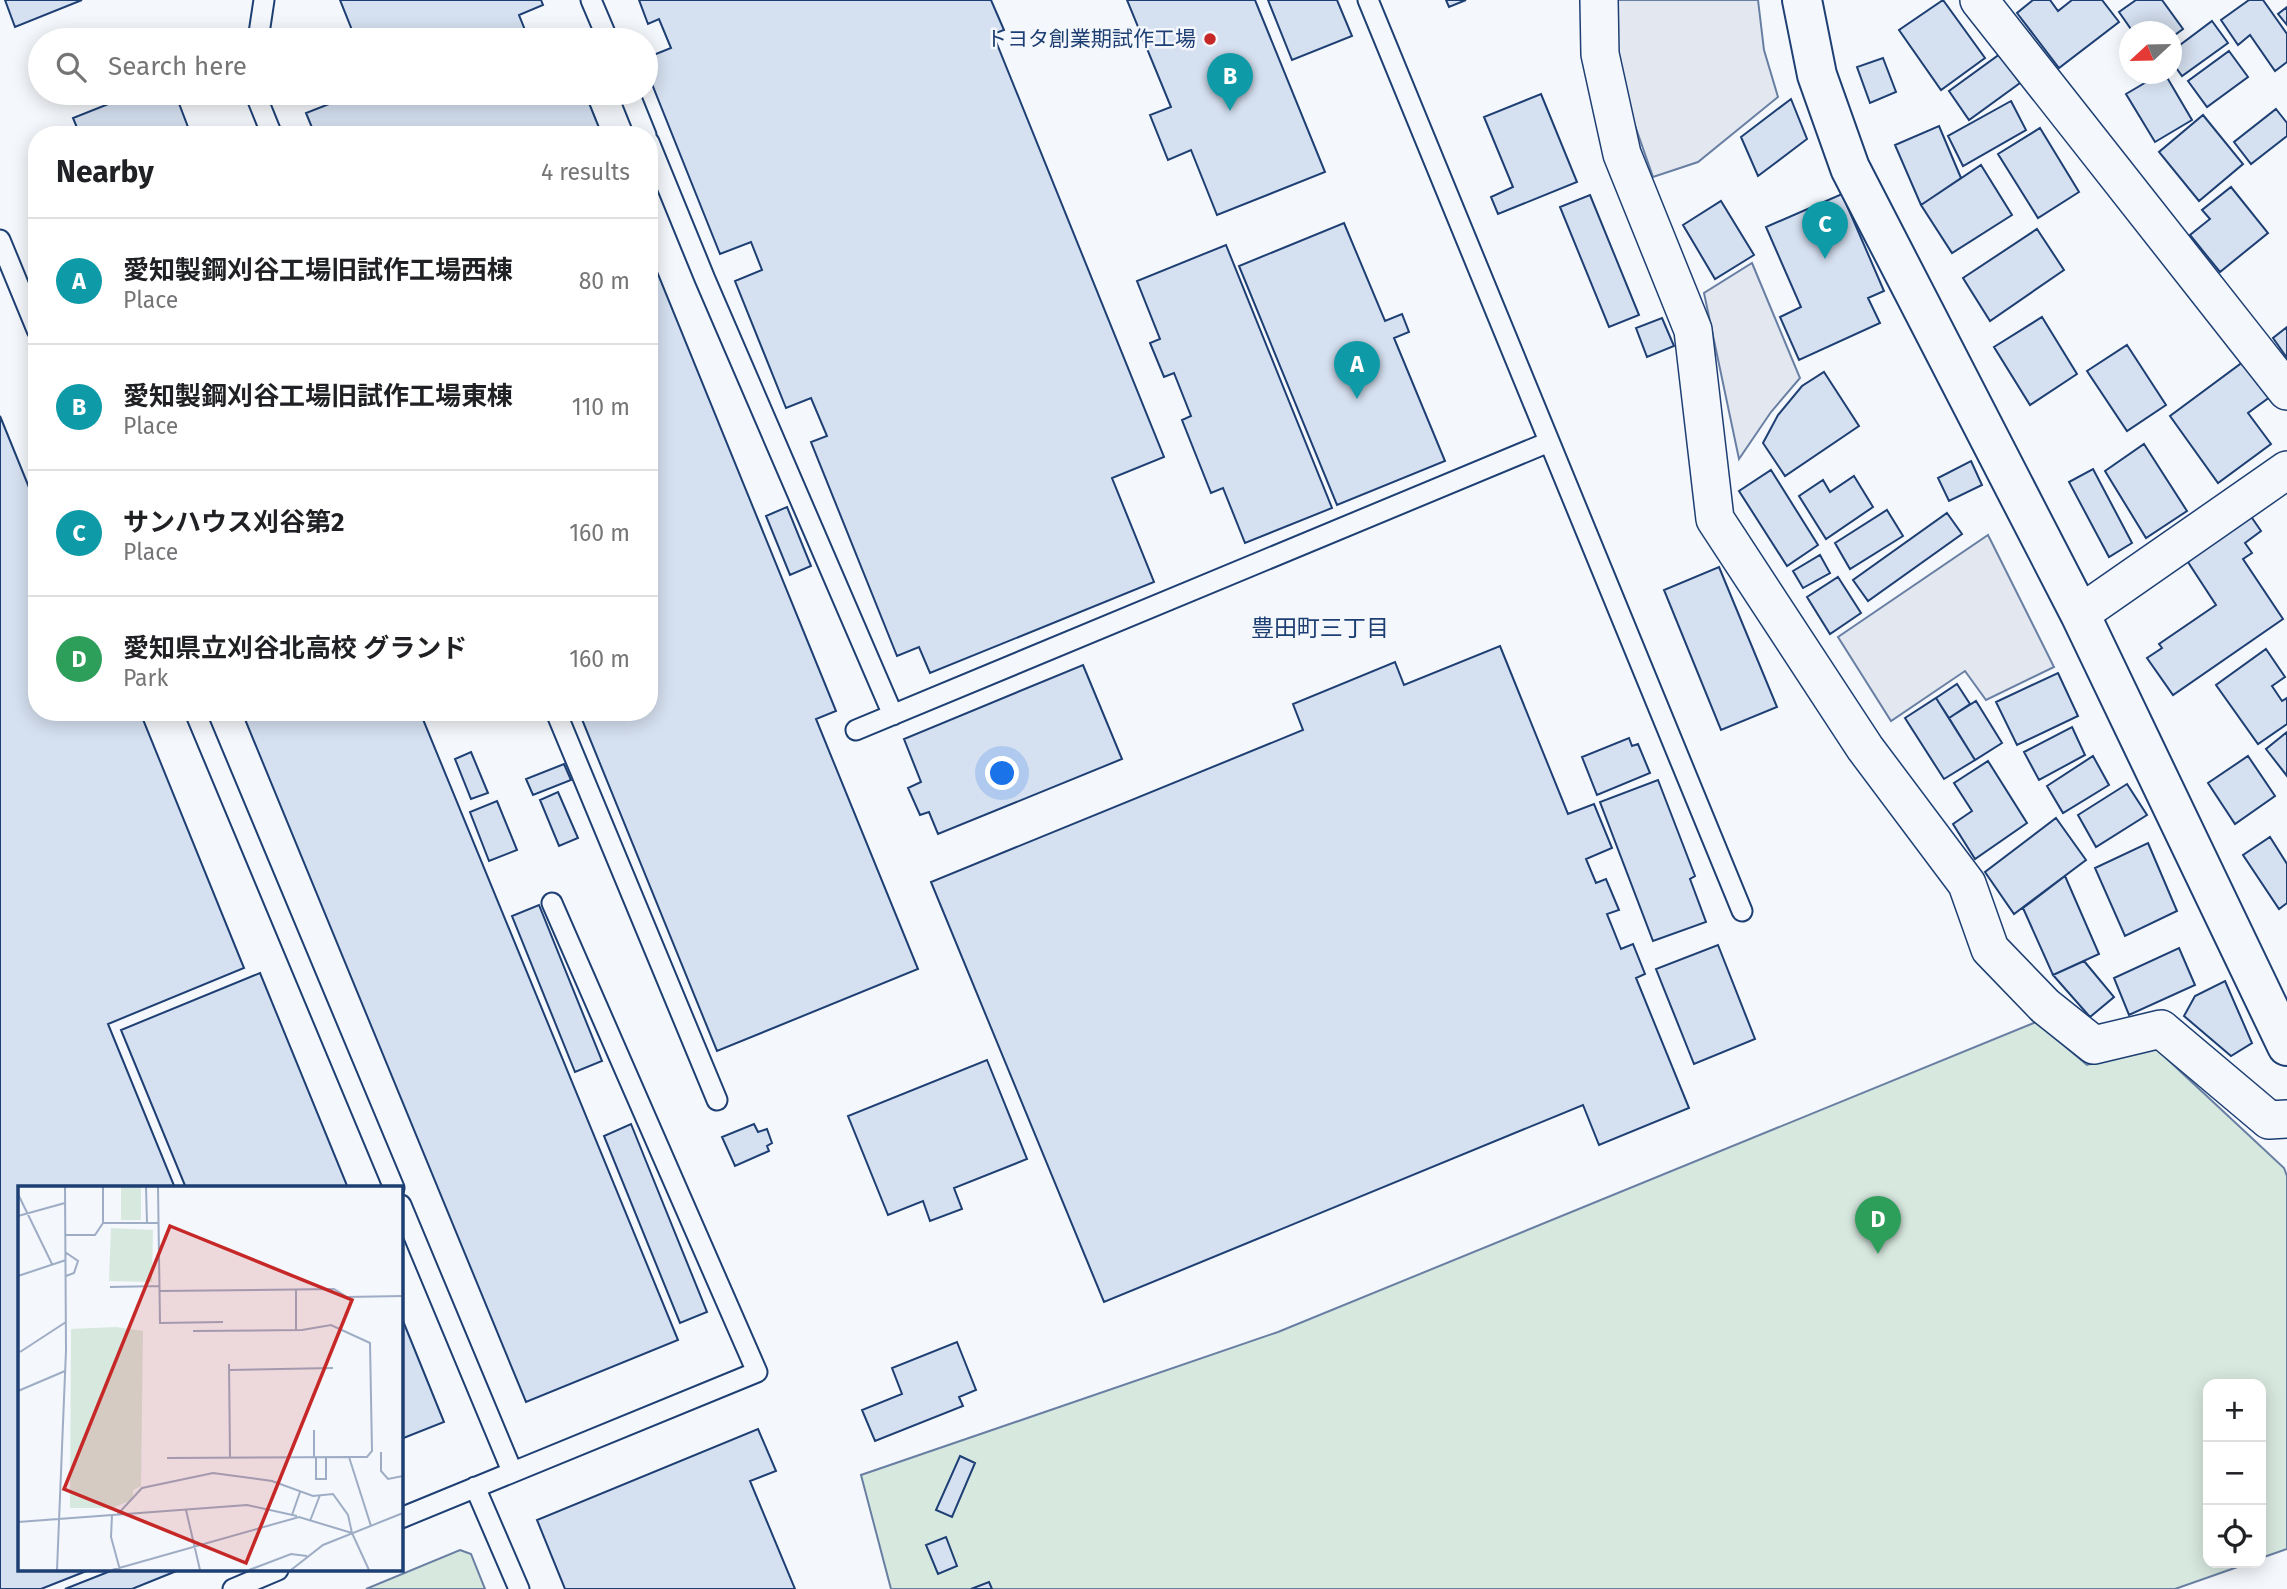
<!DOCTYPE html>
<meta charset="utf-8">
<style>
:root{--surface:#fff;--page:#f2f2f2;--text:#202124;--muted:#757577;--line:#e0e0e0;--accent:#0b8043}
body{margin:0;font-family:"Fira Sans","Noto Sans JP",sans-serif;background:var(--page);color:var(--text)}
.controls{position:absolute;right:21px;bottom:21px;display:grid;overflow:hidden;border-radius:14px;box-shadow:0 4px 18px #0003}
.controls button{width:63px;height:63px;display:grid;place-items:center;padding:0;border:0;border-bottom:2px solid var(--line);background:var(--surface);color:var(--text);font:35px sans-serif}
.compass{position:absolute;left:2119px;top:21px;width:63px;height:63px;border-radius:50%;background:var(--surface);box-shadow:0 4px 18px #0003;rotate:248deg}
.you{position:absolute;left:1003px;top:774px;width:24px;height:24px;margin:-18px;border:5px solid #fff;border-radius:50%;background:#1a73e8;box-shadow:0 0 0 10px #1a73e833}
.badge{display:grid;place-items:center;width:46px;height:46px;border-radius:50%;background:var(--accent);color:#fff;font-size:23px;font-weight:700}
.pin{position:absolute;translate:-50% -58px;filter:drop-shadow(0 2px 4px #0008)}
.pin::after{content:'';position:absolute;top:37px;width:24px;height:21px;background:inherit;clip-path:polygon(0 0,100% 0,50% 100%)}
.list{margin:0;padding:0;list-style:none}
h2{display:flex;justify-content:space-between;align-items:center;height:91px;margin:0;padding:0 28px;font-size:30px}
h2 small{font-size:23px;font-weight:400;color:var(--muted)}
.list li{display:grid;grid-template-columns:46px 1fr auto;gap:21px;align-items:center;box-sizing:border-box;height:126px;padding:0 28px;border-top:2px solid var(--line)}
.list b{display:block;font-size:26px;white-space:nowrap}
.list p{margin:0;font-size:23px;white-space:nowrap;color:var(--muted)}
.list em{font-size:23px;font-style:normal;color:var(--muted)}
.icon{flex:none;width:38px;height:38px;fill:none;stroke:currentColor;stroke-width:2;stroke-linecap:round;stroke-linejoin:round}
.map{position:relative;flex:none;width:2287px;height:1589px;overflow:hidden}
.search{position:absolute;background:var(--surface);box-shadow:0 4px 18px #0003;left:28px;top:28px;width:630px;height:77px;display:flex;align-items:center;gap:18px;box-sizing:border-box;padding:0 24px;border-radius:38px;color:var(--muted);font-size:26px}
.panel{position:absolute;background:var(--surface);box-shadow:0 4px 18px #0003;left:28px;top:126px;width:630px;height:595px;border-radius:28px}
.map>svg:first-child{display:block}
.green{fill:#d7e8df;stroke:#687fa3;stroke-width:2}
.parking{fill:#e3e8f0;stroke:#687fa3;stroke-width:2}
.building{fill:#d5e0f0;stroke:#1d3f73;stroke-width:2}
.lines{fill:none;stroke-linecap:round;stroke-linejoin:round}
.service-casing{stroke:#1d3f73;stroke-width:23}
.minor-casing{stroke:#1d3f73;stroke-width:40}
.tertiary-casing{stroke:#1d3f73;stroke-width:42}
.service{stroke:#f4f7fb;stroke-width:19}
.minor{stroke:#f4f7fb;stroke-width:37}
.tertiary{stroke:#f4f7fb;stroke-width:38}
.poi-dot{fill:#c62828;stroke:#f4f7fb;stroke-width:2.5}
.labels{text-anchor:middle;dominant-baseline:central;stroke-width:5;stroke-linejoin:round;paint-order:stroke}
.poi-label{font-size:21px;fill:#1d3f73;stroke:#f4f7fb;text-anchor:end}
.neighbourhood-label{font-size:23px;fill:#1d3f73;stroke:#f4f7fb}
.inset-road{fill:none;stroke:#9eadc5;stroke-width:2}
.view{fill:#c62828;fill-opacity:0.15;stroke:#c62828;stroke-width:3.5}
.inset-edge{fill:none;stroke:#1d3f73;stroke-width:3.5}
</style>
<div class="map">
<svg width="2287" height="1589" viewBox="0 0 2287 1589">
<rect width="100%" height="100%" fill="#f4f7fb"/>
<path class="green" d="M2036,1022l51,43 65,-20 132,123 3,8v373l-26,9v-174h-53v179h41l-74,26h-1284l-30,-114 417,-143z
M460,1550l11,4 14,35h-119z"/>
<path class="parking" d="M1614,0h144l6,50 14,47 -80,65 -45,15 -22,-63 -19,-69z
M1752,263l48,115 -29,34 -32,47 -35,-166z
M1988,535l66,132 -68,33 -21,-29 -74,50 -53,-84z"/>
<path class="building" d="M5,0h77l-67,27z
M340,0h201l2,5 -24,10 10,25h-173z
M639,0h352l13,30 -11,4 171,423 -52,21 42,104 -224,91 -11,-26 -22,9 -86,-214 16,-6 -16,-38 -25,10 -51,-127 27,-11 -11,-28 -31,12 -74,-185v-11l25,-10 -12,-29 -11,5z
M1127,0h128l70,172 -108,43 -26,-65 -23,10 -18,-45 21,-8z
M1268,0h69l15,36 -60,24z
M1446,0h20l-17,7z
M1943,0l42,58 -44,32 -42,-60z
M2033,0h17l8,11 14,-11h30l17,22 -60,46 -42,-55z
M2136,0h26l21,29 -11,8v-5h-39l-14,-20z
M2249,0h14l24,34v28l-12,9 -25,-36 -12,10 -17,-25z
M2287,7v18l-9,-11z
M2212,21l16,22 -46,33 -10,-14v-11z
M2229,51l19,26 -41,30 -19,-26z
M2000,54l20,29 -51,37 -20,-29z
M1883,58l13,34 -26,11 -13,-36z
M2160,74h5l27,46 -37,22 -29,-48z
M136,93h39l16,42h-111l-7,-17z
M357,93h228l17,42h-287l-9,-22z
M1541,94l36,88 -79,32 -7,-17 22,-10 -29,-70z
M1791,99l16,40 -49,37 -17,-39z
M2011,101l15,29 -63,36 -15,-30z
M2276,109l11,14v13l-36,28 -17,-22z
M2203,115l40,49 -44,37 -40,-49z
M1939,126l22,52 -40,27 -26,-60z
M2040,128l39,64 -41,26 -40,-64z
M1981,165l31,50 -60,38 -31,-48z
M2231,187l37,46 -48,39 -30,-37 20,-16 -8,-9z
M1842,194l42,97 -16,7 12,25 -81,37 -19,-43 21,-10 -35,-80z
M1590,195l49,120 -30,12 -49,-120z
M1721,201l33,54 -39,24 -32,-54z
M1344,223l41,98 17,-7 7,18 -15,6 51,123 -108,44 -98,-239z
M2037,229l27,41 -74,51 -27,-43z
M1226,245l106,263 -87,35 -22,-55 -12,5 -29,-73 9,-4 -17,-43 -10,4 -14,-34 10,-4 -23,-58z
M649,252l187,459 -20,8 102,250 -201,82 -138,-339h70z
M2042,317l35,57 -47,31 -36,-58z
M1662,318l12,28 -27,11 -11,-29z
M2287,327v31l-14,-20z
M2127,345l39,60 -39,26 -40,-60z
M2247,359l27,35 -26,19 23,31 -53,39 -48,-67z
M1824,372l35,54 -74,50 -22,-33 15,-28 24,-29z
M0,416l37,91v205h103l104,256 -136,56 67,164h-156v382h70l-48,19h-41z
M2144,444l43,67 -41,27 -41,-67z
M1971,461l11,24 -33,16 -11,-23z
M2093,469l39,74 -23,14 -40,-75z
M1771,470l47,75 -31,21 -48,-75z
M1854,476l19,31 -47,32 -27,-43 24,-16 7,12z
M787,507l24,59 -21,9 -24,-59z
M1887,510l16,26 -53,33 -15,-26z
M1947,513l15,21 -94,67 -15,-21z
M2250,515l11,16 -16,12 7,10 -9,6 40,60 -110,76 -26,-37 15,-10 -3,-4 57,-39 -30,-46z
M1820,555l10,18 -27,15 -10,-17z
M1719,567l58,140 -56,23 -57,-140z
M1838,577l23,36 -31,21 -23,-37z
M1500,646l68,168 26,-10 18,44 -26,11 10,24 10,-4 13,31 -12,4 14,35 12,-5 12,30 -9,4 53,130 -90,37 -16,-40 -479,197 -173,-420 372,-152 -10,-26 102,-42 9,23z
M2266,649l19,28 -13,9 10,15 5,-3v26l-29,20 -42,-59z
M1083,665l39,94 -184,75 -9,-22 -9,3 -12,-27 13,-6 -17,-43z
M2058,673l20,43 -61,29 -21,-43z
M1957,684l13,20 -21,14 -13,-20z
M1936,698l39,62 -31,19 -39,-61z
M1976,701l26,42 -27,17 -26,-42z
M242,712h178l258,628 -152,62z
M2072,727l13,28 -46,25 -15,-28z
M2287,732v44l-21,-27z
M1629,738l3,8 6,-2 12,29 -53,22 -15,-38z
M471,752l17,41 -17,6 -16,-40z
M2093,756l16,29 -46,28 -16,-27z
M2248,756l27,40 -40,28 -27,-41z
M1988,761l39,62 -52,36 -22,-35 19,-13 -18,-28z
M564,764l7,16 -38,15 -7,-16z
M1658,780l37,96 -5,3 16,43 -53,19 -53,-139z
M2127,784l20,31 -51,32 -18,-32z
M558,792l20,46 -19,8 -19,-46z
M497,801l20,49 -28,11 -19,-49z
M2056,818l30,42 -72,54 -29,-42z
M2270,837l17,27v39l-8,6 -36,-54z
M2148,843l29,68 -52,25 -30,-68z
M2065,876l34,78 -46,21 -30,-67z
M539,905l63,156 -27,11 -63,-156z
M1718,945l37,94 -61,25 -38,-95z
M2179,948l16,37 -66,30 -15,-37z
M2084,961l30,36 -24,20 -37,-42z
M260,973l88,215h-162l-65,-158z
M2225,981l27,62 -21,13 -47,-40 11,-20z
M987,1060l40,99 -73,29 8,21 -32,12 -7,-20 -35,14 -40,-99z
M631,1124l76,188 -27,11 -76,-187z
M754,1124l4,8 9,-3 5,14 -5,3 2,5 -34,15 -13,-29z
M401,1316l43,106 -43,17z
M957,1342l19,48 -17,7 4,9 -88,35 -13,-31 40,-16 -10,-26z
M758,1429l18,42 -26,10 45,108h-230l-28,-69z
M960,1456l15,7 -23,54 -16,-7z
M946,1537l11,29 -19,8 -12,-29z
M113,1570h66l-47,19h-67z
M989,1582l3,7h-21z"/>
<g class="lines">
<defs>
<path id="service" d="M591,0l17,40
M1368,0l374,911
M258,40l6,-40
M255,93l17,42
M629,93l17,42
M649,142l56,137 188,436
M0,240l37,90
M195,712l199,476
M556,712l161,388
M856,730l693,-288
M401,1205l111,266
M475,1487l44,102
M401,1518l356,-146 -205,-469
M233,1589l45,-19"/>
<path id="minor" d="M1599,0l1,54 22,100 71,176 22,189 150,229 102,136 23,65 55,57 49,39 67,-16 108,91 18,-1
M1979,0l308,391
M2080,614l207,-144"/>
<path id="tertiary" d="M1802,0l15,75 33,93 230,446 207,432"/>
</defs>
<use href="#service" class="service-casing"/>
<use href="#minor" class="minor-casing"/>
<use href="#tertiary" class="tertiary-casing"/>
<use href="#service" class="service"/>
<use href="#minor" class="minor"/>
<use href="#tertiary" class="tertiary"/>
</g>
<circle class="poi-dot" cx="1210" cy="39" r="7"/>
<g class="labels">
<g class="poi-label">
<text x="1196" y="39">トヨタ創業期試作工場</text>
</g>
<g class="neighbourhood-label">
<text x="1320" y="628">豊田町三丁目</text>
</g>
</g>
<g transform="translate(18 1186)">
<rect width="385" height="385" fill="#f4f7fb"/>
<path d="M103,1h20v33h-20zM93,42l42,2 -1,52 -43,-1zM98,141l27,4 -2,155 -8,4v9l-20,9h-43l1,-179z" fill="#d7e8df"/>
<path class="inset-road" d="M128,1l1,36M140,1l2,136 63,-1M0,8l34,70M0,30l47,-13M85,37h56M47,49h30l8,-12v-36M47,66l13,9 -4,12 -8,3M0,90l48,-16M92,101l50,-1M278,103v41M142,105l174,-2 13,8 56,-1M2,166l46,-30M211,178l1,93M211,184l104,-2M0,205l47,-20M296,244v27M363,266v19l7,8 15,-3M298,271v22h10v-22M331,271l22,69M149,272l182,-1h18l5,-6 -2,-108 -39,-18 -29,5 -109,1M168,324l14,60M94,329l-1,22 9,33M274,329l8,-23M292,335l10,-26M0,336l229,-17 50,11M334,347l17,37M39,384l9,-220 -1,-163M94,384l187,-53 53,16 -4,-18 -15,-21 -20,2 -41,-15 -59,-8 -71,15 -25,27M231,384l42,-16 16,2M273,384l32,-25 80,-32"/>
<path class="view" d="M152,40l182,74 -106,263 -182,-74z"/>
<rect width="385" height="385" class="inset-edge"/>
</g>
</svg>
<div class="controls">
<button>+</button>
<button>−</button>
<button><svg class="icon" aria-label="locate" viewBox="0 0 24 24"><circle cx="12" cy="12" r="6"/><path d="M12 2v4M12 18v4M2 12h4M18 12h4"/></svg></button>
</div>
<svg class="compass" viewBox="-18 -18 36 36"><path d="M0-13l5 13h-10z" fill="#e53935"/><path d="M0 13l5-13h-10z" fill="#757577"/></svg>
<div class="you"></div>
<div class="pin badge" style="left:1357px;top:399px;background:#0f9aa8">A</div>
<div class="pin badge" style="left:1230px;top:111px;background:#0f9aa8">B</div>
<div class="pin badge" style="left:1825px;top:259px;background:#0f9aa8">C</div>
<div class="pin badge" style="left:1878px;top:1254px;background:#2e9e5b">D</div>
<div class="search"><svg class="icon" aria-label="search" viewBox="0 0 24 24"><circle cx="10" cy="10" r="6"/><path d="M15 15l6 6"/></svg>Search here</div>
<section class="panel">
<h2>Nearby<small>4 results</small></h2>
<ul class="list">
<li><span class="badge" style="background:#0f9aa8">A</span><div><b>愛知製鋼刈谷工場旧試作工場西棟</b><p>Place</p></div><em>80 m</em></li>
<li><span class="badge" style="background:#0f9aa8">B</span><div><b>愛知製鋼刈谷工場旧試作工場東棟</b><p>Place</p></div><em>110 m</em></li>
<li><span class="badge" style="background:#0f9aa8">C</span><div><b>サンハウス刈谷第2</b><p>Place</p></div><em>160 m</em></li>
<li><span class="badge" style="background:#2e9e5b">D</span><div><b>愛知県立刈谷北高校 グランド</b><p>Park</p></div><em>160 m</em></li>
</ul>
</section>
</div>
